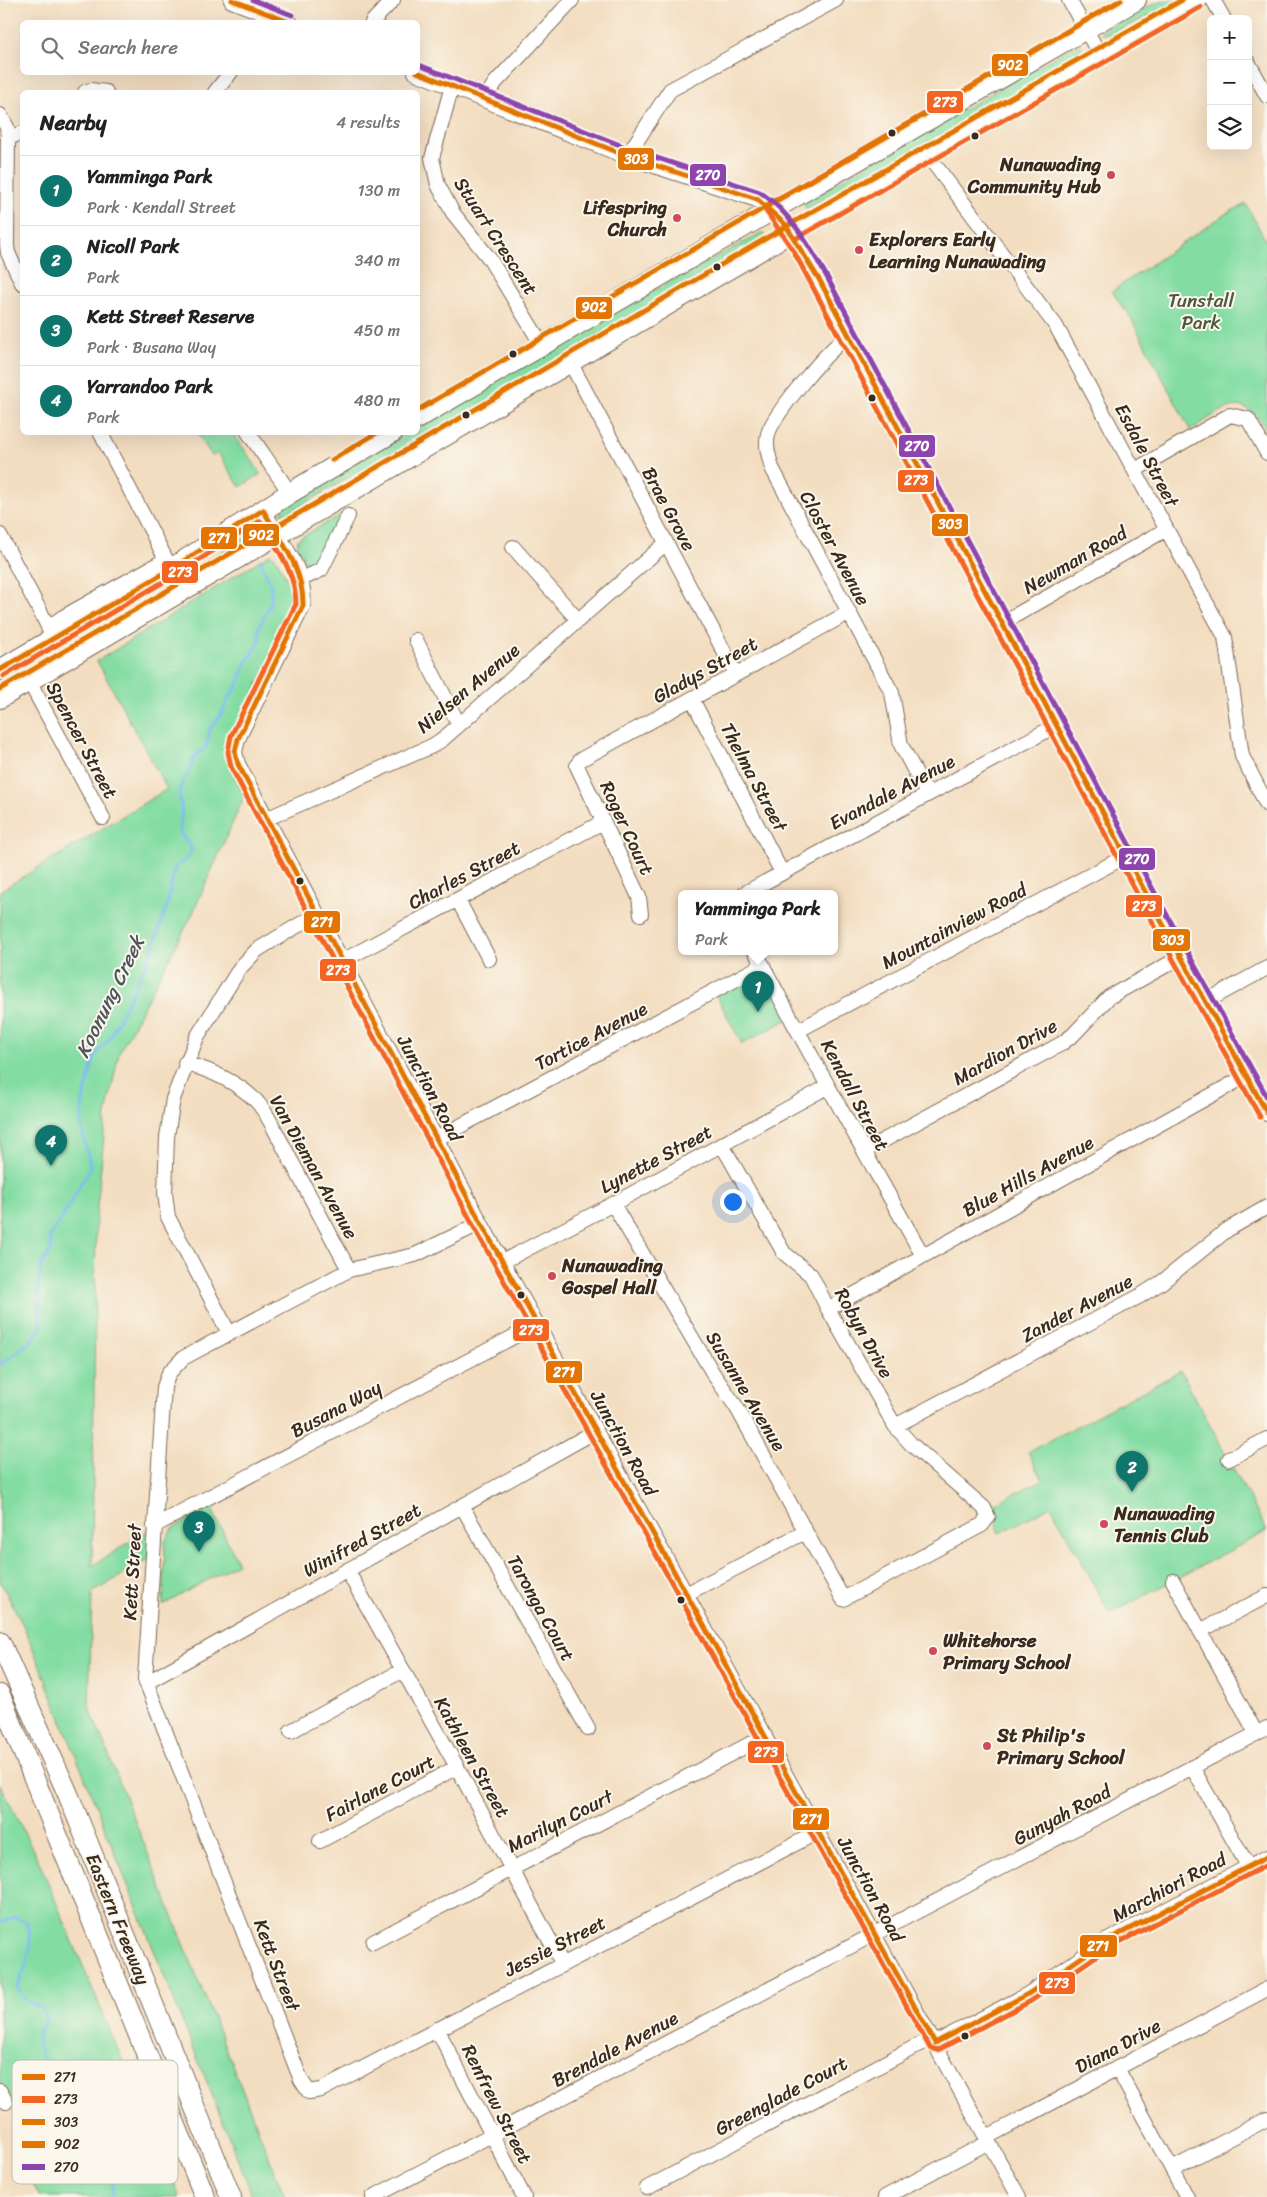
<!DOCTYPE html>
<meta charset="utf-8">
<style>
:root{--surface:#fff;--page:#f6f6f6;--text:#222;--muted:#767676;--line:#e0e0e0;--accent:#0f766e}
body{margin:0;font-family:Sriracha,sans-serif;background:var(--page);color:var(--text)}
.controls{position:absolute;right:15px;top:15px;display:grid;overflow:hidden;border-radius:8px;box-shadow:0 5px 20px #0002}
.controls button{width:45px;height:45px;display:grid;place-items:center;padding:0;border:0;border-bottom:1px solid var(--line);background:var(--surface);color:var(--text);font:25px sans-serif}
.you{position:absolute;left:732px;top:1201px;width:18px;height:18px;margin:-12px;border:4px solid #fff;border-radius:50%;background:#1a73e8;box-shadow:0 0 0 8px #1a73e833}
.badge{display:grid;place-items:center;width:32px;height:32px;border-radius:50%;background:var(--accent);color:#fff;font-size:16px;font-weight:700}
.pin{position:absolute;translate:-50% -41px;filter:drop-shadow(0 1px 2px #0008)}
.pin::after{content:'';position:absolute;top:26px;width:18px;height:15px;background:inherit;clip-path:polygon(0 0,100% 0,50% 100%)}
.popup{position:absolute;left:678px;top:890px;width:160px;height:65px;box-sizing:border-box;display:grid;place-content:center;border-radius:8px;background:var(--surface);filter:drop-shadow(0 1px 4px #0005);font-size:16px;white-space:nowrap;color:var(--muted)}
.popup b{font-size:19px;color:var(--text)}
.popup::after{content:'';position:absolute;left:50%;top:100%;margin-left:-10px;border:10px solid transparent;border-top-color:var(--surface)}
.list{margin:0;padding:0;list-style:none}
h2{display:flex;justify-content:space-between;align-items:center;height:65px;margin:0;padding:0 20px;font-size:21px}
h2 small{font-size:16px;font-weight:400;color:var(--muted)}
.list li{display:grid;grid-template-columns:32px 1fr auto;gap:15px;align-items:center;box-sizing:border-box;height:70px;padding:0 20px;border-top:1px solid var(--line)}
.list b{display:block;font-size:19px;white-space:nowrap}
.list p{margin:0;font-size:16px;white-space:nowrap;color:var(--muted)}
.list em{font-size:16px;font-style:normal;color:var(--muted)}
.icon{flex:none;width:28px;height:28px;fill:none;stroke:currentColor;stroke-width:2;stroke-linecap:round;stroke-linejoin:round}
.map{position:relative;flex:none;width:1267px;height:2197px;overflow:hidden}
.search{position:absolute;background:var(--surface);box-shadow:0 5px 20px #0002;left:20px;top:20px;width:400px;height:55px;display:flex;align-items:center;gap:12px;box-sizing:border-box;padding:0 18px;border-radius:8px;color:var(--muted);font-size:19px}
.panel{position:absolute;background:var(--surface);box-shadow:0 5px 20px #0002;left:20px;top:90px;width:400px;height:345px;border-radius:8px}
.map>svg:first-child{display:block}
.green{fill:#83dda3;stroke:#5f8460}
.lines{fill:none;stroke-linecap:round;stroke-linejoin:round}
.stream{stroke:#7abaee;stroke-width:3}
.minor-casing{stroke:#7b6957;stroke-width:16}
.major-casing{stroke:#7b6957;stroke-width:18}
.highway-casing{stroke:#7b6957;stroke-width:22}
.minor{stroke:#fff;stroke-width:14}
.major{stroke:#fff;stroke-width:16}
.highway{stroke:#fff;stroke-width:20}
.bus-1-casing{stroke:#fbf7ec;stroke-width:9}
.bus-2-casing{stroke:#fbf7ec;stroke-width:9}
.bus-3-casing{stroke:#fbf7ec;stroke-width:9}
.bus-4-casing{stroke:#fbf7ec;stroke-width:9}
.bus-5-casing{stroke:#fbf7ec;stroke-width:9}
.bus-1{stroke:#e27504;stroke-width:5}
.bus-2{stroke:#f26522;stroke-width:5}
.bus-3{stroke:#e27504;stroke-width:5}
.bus-4{stroke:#e27504;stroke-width:5}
.bus-5{stroke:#8e44ad;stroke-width:5}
.bus-dot{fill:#3b2a1e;stroke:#fbf7ec;stroke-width:2}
.poi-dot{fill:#d1495b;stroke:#fbf7ec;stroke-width:2}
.labels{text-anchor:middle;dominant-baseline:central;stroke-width:4;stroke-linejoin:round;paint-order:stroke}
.poi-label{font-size:19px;font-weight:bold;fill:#3b2a1e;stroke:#fbf7ec;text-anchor:start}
.street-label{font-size:19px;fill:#3b2a1e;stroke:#fbf7ec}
.park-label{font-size:19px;fill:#4d573f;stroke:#fbf7ec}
.water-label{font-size:20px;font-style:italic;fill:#4e555c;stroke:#fbf7ec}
.key{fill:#fbf7ec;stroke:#c1baae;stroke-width:1}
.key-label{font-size:14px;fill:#3b2a1e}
.line-badge{stroke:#fbf7ec;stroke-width:2}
.badge-label{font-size:14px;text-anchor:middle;font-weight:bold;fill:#fff}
</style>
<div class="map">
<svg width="1267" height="2197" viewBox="0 0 1267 2197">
<rect width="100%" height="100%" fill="#fbf7ec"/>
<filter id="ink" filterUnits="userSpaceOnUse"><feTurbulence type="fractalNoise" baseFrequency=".02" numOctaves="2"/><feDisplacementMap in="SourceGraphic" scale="10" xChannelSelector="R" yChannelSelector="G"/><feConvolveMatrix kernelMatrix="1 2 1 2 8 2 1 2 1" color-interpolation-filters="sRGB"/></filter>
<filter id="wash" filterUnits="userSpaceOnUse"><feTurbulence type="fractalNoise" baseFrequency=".0096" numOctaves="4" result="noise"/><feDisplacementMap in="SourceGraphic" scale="20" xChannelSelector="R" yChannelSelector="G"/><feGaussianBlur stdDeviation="1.12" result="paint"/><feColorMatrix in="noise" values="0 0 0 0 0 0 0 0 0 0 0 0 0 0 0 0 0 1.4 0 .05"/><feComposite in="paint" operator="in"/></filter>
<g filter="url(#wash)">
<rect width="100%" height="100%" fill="#f3ddc0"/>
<path class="green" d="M1162,0h21l-73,34h-10l4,-5z
M1080,45l2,3c-49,43 -109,70 -166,100 -37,19 -73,40 -110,61l-3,-7 270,-156z
M1246,204l21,39v187c-26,-42 -44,-19 -77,0l-64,-121 -2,1 -12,-19 115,-78z
M763,232l3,4 -344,204 -59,29 -73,43 -9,2 6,-11 121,-70 10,-1v-5l179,-106z
M197,433h36l28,41 -21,13 -22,-34 -6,3z
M342,514l-25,50 -5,4 -4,-1 -11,-22 1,-6z
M260,530l2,3 -63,38 -3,-3 56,-36z
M270,554l5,3 19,34 1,11 -69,153 18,42 -52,118 -73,138 -13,61 -10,104 -4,348 58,-37 -1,30 -57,34 -3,113 196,491h-32l-228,-568 -25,-48v-690l167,-102 -70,-128z
M763,965l29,52 -50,27 -28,-53z
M1181,1371l86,160 -157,83 -59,-108 -53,28 -4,-30 48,-24 -14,-28z
M211,1507l27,56 -75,42 2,-64 7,-12z
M0,1784l40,80 140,333h-140l-16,-29 31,-8 -31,-61 -12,4 -12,-19z"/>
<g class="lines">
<path class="stream" d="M0,1365l28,-21 13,-16 -3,-38 3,-25 10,-15 -1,-15c18,-21 25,-46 41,-67l-10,-42 2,-25 12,-46 13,-14 43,-87 16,-49 8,-38 12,-8 5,-10 -13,-18 3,-19 -3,-17 4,-14 8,-13 2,-10 13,-11 4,-18 12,-16 7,-16 9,-12 7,-20 14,-22v-16l12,-25v-16l-11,-26
M0,1924l15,-7 12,5c8,25 -1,44 -10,66l10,14 14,6 6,12 -9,13 1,13 14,38 48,30 14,17 -3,66"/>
</g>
</g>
<g filter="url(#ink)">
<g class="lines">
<defs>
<path id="minor" d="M1069,0l31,55
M1213,0l11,19
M372,22l21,-22
M1248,62l19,34
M452,86l-20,72 6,27 15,28 36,45 53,87
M85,92l6,-2 15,2
M215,92l16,-20
M485,99l10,-16 77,-83
M0,115l7,12 1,11 -1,107 1,8 14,30
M8,138l14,-5
M926,153l130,173 169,311 17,119 25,49
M627,156l43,-66 166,-90
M849,336c-17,8 -77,80 -81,98 -3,12 1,23 4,34l120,225 9,52 26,49
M570,362l166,312
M100,432l71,137
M248,432l42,61
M1135,470l95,-55 18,4 19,34
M263,510c16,29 45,62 40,96l-65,133 -3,13 3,12 243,459 538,974
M0,535l52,99
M513,547l64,72
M302,579l19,-9 27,-54
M1002,623l163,-93
M48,628l15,-11 102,-57
M416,640l43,85
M29,681l74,137
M692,699l90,174
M266,819l166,-73 11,-7 223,-196
M745,893l312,-168
M458,900l31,59
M641,914l-2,-17 -62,-131 3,-6 268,-147
M755,951c54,103 111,204 168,305
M342,961l261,-139
M1205,1002l62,-34
M799,1030l327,-174
M185,1063c24,7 50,18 68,35 7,5 12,15 17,23l79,149
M436,1139l327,-174
M864,1151l197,-107 12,-9 36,-38 72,-40
M613,1204l101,171 23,33 106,191 139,-74 6,-8 -4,-9 -73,-64 -16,-18 -67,-117 -17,-34 -27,-22 -62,-108
M481,1223l-66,32 -66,15 -166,88 -14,15 -5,14 -19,292 156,401 8,12 12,-2 497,-258
M502,1262l111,-58 214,-117
M828,1309l418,-233
M229,1333l-61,-116 -3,-24 2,-56 6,-38 24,-62 43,-69 17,-18 60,-36
M895,1426l245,-130 22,-14 65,-52 40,-23
M1229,1459l38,-20
M462,1506l126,223
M154,1526l382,-201
M347,1570l110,197 105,196
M1173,1581l83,152
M686,1594l119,-62
M1200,1631l67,-35
M146,1683l450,-252
M291,1731l112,-61
M1192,1767l56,99
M320,1841l137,-74
M373,1942l392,-206
M437,2029l87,168
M935,2043l93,-49 76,-52 163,-85
M1117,2068l70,129
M0,2091l6,11
M987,2137l280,-148
M1172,2169l95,-50
M647,2188l285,-150
M373,2197l894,-469
M885,2197l104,-55"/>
<path id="major" d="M232,0l57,22
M416,72l211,84 130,43c40,23 69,96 92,137l294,552 124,225"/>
<path id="highway" d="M418,418l402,-236 316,-182
M0,670l171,-101 119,-76 103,-61
M0,698l791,-466 406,-232
M0,1642l68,152 163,403
M0,1695l205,502"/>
</defs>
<use href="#minor" class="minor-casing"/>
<use href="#major" class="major-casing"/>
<use href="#highway" class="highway-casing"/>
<use href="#minor" class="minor"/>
<use href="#major" class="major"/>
<use href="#highway" class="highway"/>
<defs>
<path id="bus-1" d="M0,670l171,-101 92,-59c18,31 41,59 40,96l-65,133 -3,13 3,12 243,459 454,820
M935,2043l93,-49 76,-52 163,-85"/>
<path id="bus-2" d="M1121,0l-352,204 -3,7 27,39 343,642 124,225
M795,239l406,-232
M4,676l171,-101 85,-54c16,26 36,51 36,83l-65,132 -3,16 3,15 243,460 456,821 8,2 93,-49 77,-53 159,-83"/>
<path id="bus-3" d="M232,0l57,22
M417,72l210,84 130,43 28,25 35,57 323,607 124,225"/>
<path id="bus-4" d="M418,410l703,-410
M332,460l46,-28
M0,689l787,-463 395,-226"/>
<path id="bus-5" d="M253,0l39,15
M419,65l211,84 130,43c31,21 49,53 67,85l323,607 117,213"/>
</defs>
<use href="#bus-1" class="bus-1-casing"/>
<use href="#bus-2" class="bus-2-casing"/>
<use href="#bus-3" class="bus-3-casing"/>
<use href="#bus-4" class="bus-4-casing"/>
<use href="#bus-5" class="bus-5-casing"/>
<use href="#bus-1" class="bus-1"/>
<use href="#bus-2" class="bus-2"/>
<use href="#bus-3" class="bus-3"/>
<use href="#bus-4" class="bus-4"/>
<use href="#bus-5" class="bus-5"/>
</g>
</g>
<g class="bus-dot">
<circle cx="892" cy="133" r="4.5"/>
<circle cx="975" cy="136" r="4.5"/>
<circle cx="717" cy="267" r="4.5"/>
<circle cx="513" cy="354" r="4.5"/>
<circle cx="872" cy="398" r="4.5"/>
<circle cx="466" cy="415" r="4.5"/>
<circle cx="300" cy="881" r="4.5"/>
<circle cx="521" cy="1295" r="4.5"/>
<circle cx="681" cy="1600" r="4.5"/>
<circle cx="965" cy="2036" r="4.5"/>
</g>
<g class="poi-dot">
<circle cx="1111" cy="175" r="5"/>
<circle cx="677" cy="218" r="5"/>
<circle cx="859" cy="250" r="5"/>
<circle cx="552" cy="1276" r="5"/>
<circle cx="1104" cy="1524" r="5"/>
<circle cx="933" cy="1651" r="5"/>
<circle cx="987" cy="1746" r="5"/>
</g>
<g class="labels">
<g class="poi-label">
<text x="1101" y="164" text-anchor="end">Nunawading<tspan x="1101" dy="22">Community Hub</tspan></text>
<text x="667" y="207" text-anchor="end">Lifespring<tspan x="667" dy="22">Church</tspan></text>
<text x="869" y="239">Explorers Early<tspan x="869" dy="22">Learning Nunawading</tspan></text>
<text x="562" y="1265">Nunawading<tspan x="562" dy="22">Gospel Hall</tspan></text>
<text x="1114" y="1513">Nunawading<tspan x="1114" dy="22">Tennis Club</tspan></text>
<text x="943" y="1640">Whitehorse<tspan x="943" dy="22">Primary School</tspan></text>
<text x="997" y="1735">St Philip's<tspan x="997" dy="22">Primary School</tspan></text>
</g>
<g class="street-label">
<text transform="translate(496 236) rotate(57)">Stuart Crescent</text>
<text transform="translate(1147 455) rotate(62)">Esdale Street</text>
<text transform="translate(669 509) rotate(62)">Brae Grove</text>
<text transform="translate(835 548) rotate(62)">Closter Avenue</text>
<text transform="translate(1075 560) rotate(-30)">Newman Road</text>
<text transform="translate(705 670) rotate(-29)">Gladys Street</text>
<text transform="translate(468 688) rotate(-40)">Nielsen Avenue</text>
<text transform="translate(82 740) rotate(62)">Spencer Street</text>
<text transform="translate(754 777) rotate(62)">Thelma Street</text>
<text transform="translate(892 792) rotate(-28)">Evandale Avenue</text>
<text transform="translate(627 828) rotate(65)">Roger Court</text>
<text transform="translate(464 875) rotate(-28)">Charles Street</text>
<text transform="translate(954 926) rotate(-28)">Mountainview Road</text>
<text transform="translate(591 1036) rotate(-28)">Tortice Avenue</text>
<text transform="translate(1005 1052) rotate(-29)">Mardion Drive</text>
<text transform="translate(430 1088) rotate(62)">Junction Road</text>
<text transform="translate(855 1095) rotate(62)">Kendall Street</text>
<text transform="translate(656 1159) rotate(-28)">Lynette Street</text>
<text transform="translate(314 1167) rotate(61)">Van Dieman Avenue</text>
<text transform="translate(1028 1176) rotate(-29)">Blue Hills Avenue</text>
<text transform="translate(1077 1308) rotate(-28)">Zander Avenue</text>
<text transform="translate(864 1333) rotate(61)">Robyn Drive</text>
<text transform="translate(746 1391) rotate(59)">Susanne Avenue</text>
<text transform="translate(336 1409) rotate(-28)">Busana Way</text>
<text transform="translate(624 1443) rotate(61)">Junction Road</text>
<text transform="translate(362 1540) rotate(-29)">Winifred Street</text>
<text transform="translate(132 1572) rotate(-87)">Kett Street</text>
<text transform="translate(541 1608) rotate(61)">Taronga Court</text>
<text transform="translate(472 1757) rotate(61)">Kathleen Street</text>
<text transform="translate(380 1788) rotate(-28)">Fairlane Court</text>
<text transform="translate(1062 1815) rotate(-28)">Gunyah Road</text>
<text transform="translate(560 1821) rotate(-27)">Marilyn Court</text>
<text transform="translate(1169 1887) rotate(-28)">Marchiori Road</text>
<text transform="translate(871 1889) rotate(61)">Junction Road</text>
<text transform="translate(118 1919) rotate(68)">Eastern Freeway</text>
<text transform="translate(555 1946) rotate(-27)">Jessie Street</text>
<text transform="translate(277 1965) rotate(69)">Kett Street</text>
<text transform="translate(1118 2046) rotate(-28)">Diana Drive</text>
<text transform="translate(615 2049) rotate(-28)">Brendale Avenue</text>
<text transform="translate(781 2096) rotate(-28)">Greenglade Court</text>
<text transform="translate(497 2104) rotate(63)">Renfrew Street</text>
</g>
<g class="park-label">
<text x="1201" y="300">Tunstall<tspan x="1201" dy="22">Park</tspan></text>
</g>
<g class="water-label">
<text transform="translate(110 997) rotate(-64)">Koonung Creek</text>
</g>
</g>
<rect x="12" y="2060" width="166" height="124" rx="8" class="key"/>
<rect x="22" y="2074" width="23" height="6" fill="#e27504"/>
<rect x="22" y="2096" width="23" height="7" fill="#f26522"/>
<rect x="22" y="2119" width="23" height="6" fill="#e27504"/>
<rect x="22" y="2141" width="23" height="7" fill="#e27504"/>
<rect x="22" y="2164" width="23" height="6" fill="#8e44ad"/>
<g class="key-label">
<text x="54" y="2082">271</text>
<text x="54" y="2104">273</text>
<text x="54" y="2127">303</text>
<text x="54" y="2149">902</text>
<text x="54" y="2172">270</text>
</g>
<g class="line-badge">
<rect x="991" y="53" width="38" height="24" rx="5" fill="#e27504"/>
<rect x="926" y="90" width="38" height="24" rx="5" fill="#f26522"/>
<rect x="617" y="147" width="38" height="24" rx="5" fill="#e27504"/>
<rect x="689" y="163" width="38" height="24" rx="5" fill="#8e44ad"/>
<rect x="575" y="296" width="38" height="24" rx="5" fill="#e27504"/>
<rect x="898" y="434" width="38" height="24" rx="5" fill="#8e44ad"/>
<rect x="897" y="469" width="38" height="24" rx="5" fill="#f26522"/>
<rect x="931" y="513" width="38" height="24" rx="5" fill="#e27504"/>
<rect x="242" y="523" width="38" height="24" rx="5" fill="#e27504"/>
<rect x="200" y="526" width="38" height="24" rx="5" fill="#e27504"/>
<rect x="161" y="560" width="38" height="24" rx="5" fill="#f26522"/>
<rect x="1118" y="847" width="38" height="24" rx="5" fill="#8e44ad"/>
<rect x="1125" y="894" width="38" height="24" rx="5" fill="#f26522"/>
<rect x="303" y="910" width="38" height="24" rx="5" fill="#e27504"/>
<rect x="1152" y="928" width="39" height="24" rx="5" fill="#e27504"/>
<rect x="319" y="958" width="38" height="24" rx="5" fill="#f26522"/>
<rect x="512" y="1318" width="38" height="24" rx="5" fill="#f26522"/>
<rect x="545" y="1360" width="38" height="24" rx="5" fill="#e27504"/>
<rect x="747" y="1740" width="38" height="24" rx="5" fill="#f26522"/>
<rect x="792" y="1807" width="38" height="24" rx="5" fill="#e27504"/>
<rect x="1079" y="1934" width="39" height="24" rx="5" fill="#e27504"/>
<rect x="1038" y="1971" width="38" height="24" rx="5" fill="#f26522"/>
</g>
<g class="badge-label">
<text x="1010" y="70">902</text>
<text x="945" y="107">273</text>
<text x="636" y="164">303</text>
<text x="708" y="180">270</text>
<text x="594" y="312">902</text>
<text x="917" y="451">270</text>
<text x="916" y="485">273</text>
<text x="950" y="529">303</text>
<text x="261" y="540">902</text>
<text x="219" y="543">271</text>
<text x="180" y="577">273</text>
<text x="1137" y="864">270</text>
<text x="1144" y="911">273</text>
<text x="322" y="927">271</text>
<text x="1172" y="945">303</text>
<text x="338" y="975">273</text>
<text x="531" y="1335">273</text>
<text x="564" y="1377">271</text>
<text x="766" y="1757">273</text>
<text x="811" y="1824">271</text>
<text x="1098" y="1951">271</text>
<text x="1057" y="1988">273</text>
</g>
</svg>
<div class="controls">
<button>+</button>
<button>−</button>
<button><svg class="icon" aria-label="layers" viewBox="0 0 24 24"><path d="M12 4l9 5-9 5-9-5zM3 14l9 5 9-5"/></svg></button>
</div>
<div class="you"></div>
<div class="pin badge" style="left:758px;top:1012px">1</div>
<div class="popup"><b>Yamminga Park</b>Park</div>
<div class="pin badge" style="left:1132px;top:1492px">2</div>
<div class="pin badge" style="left:199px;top:1552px">3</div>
<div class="pin badge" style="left:51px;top:1166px">4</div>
<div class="search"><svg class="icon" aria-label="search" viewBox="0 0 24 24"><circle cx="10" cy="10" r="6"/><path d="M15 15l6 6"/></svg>Search here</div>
<section class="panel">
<h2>Nearby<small>4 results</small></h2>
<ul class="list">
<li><span class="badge">1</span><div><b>Yamminga Park</b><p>Park · Kendall Street</p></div><em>130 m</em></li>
<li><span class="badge">2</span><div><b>Nicoll Park</b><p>Park</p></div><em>340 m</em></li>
<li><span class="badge">3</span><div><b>Kett Street Reserve</b><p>Park · Busana Way</p></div><em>450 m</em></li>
<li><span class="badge">4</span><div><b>Yarrandoo Park</b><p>Park</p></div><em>480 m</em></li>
</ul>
</section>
</div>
